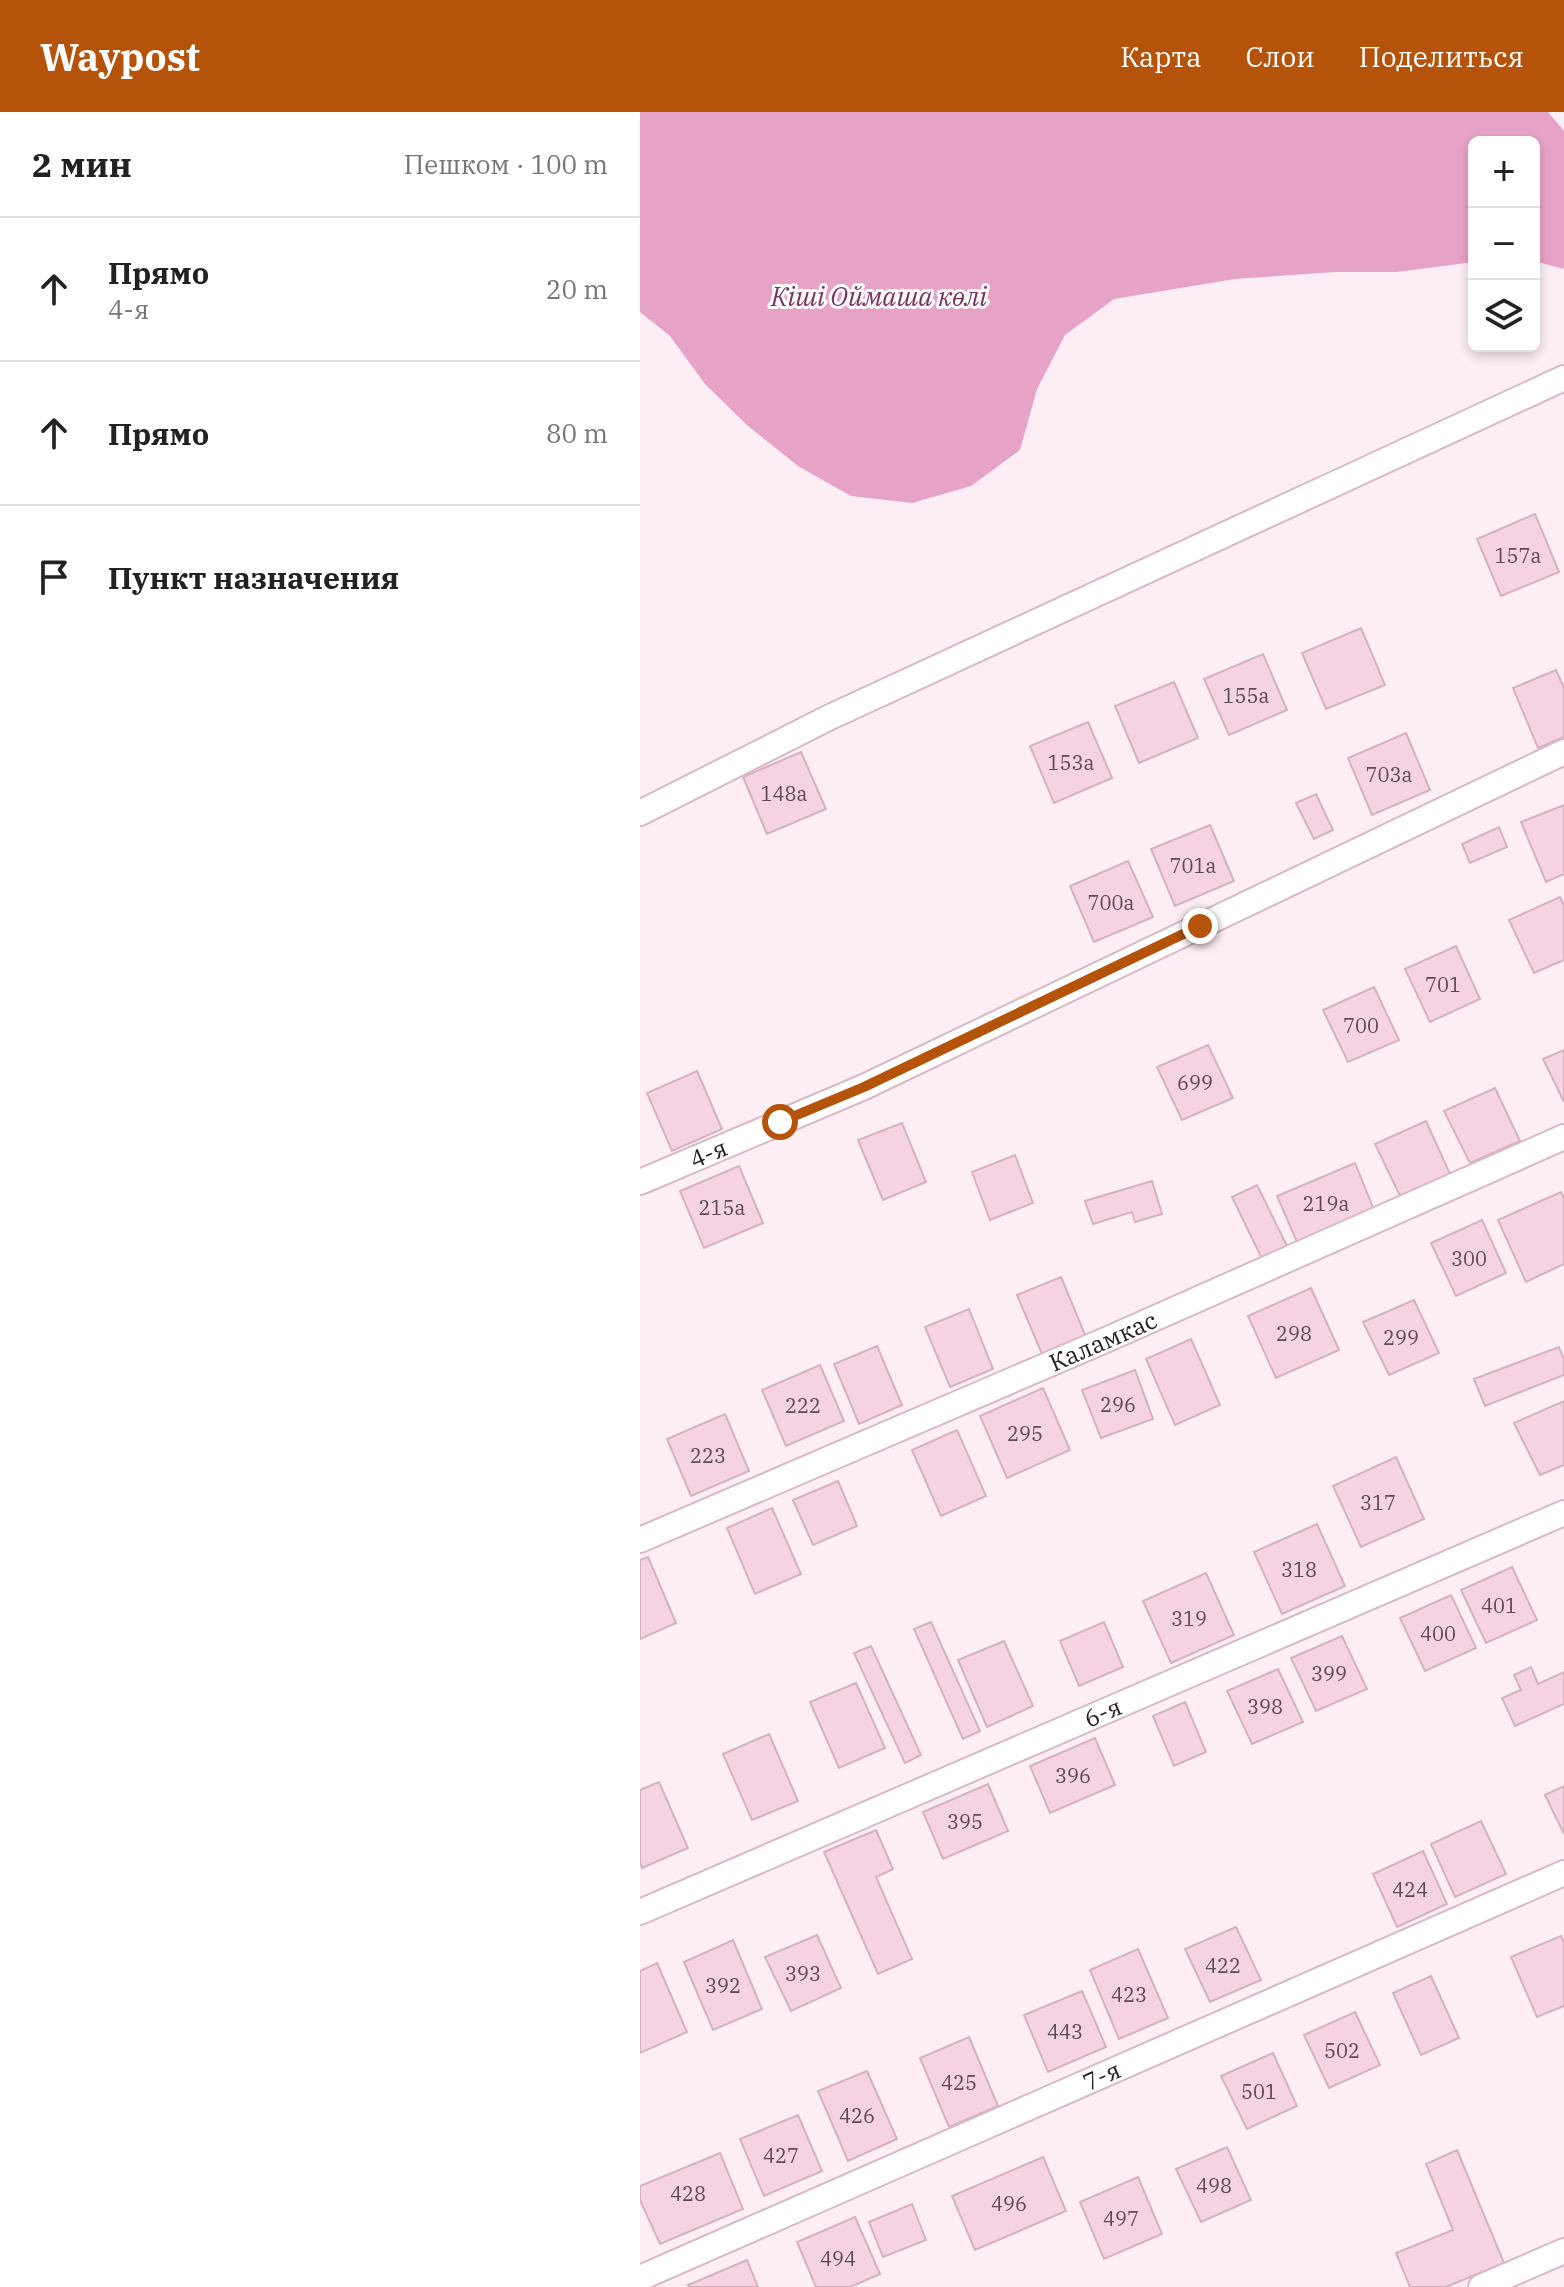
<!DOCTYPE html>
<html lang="ru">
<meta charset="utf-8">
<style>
:root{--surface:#fff;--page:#f2f2f2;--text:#222;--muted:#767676;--line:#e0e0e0;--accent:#b45309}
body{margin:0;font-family:"IBM Plex Serif",serif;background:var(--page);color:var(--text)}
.controls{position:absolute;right:24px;top:24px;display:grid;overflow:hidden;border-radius:12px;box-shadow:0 4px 12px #0003}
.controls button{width:72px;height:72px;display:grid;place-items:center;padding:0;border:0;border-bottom:2px solid var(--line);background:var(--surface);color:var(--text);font:40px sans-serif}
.stop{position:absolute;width:24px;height:24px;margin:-18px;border:6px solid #b45309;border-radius:50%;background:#fff}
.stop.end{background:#b45309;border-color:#fff;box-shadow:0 2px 8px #0008}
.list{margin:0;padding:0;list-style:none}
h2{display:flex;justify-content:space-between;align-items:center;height:104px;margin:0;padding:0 32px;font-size:34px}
h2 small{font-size:26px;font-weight:400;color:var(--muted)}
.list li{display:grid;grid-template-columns:52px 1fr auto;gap:24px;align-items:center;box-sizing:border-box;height:144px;padding:0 32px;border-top:2px solid var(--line)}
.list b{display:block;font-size:30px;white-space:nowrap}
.list p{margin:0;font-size:26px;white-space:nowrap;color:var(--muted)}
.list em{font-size:26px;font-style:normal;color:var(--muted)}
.icon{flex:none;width:44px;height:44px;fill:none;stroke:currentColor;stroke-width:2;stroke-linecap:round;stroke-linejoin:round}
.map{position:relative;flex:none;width:924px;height:2175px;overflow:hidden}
header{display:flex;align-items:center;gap:48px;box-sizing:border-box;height:112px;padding:0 40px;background:var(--accent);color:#fff}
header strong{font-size:38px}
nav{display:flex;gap:44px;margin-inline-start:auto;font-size:28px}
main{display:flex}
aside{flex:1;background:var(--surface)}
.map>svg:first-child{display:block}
.water{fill:#e7a3c6}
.building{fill:#f6d3e3;stroke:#d4b2c2;stroke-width:2}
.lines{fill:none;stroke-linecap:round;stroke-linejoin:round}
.minor-casing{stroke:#dab8c8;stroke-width:28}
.minor{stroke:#fff;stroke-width:24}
.route{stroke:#b45309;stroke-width:10}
.labels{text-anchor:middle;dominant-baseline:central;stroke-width:6;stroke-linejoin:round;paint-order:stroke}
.number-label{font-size:20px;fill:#5c4a53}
.street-label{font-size:24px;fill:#291d23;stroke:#fff}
.water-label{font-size:26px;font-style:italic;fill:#7f315e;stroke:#fff}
</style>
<header>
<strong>Waypost</strong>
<nav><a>Карта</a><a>Слои</a><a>Поделиться</a></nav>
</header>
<main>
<aside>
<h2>2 мин<small>Пешком · 100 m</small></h2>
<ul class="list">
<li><svg class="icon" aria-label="ahead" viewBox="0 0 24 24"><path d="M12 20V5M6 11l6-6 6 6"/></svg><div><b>Прямо</b><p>4-я</p></div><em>20 m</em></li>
<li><svg class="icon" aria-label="ahead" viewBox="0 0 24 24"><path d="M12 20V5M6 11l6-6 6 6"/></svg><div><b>Прямо</b></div><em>80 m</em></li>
<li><svg class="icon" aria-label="arrive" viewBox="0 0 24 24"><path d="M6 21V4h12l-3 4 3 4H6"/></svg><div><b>Пункт назначения</b></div></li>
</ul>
</aside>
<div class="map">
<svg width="924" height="2175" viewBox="0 0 924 2175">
<rect width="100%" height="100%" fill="#fceef4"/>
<path class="water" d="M0,0h908l16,19v138l-30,-8v-119h-60v120l-77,10h-62l-100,7 -121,20 -49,36 -28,54 -17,61 -49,36 -59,17 -61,-7 -53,-30 -50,-40 -43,-42 -35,-48 -30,-24z"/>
<path class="building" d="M895,402l24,58 -58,24 -24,-57z
M721,516l24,57 -59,24 -24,-56z
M623,542l24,56 -58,25 -25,-56z
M916,558l8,18v49l-26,11 -25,-60z
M534,570l24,56 -59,25 -24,-57z
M448,610l24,56 -58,25 -24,-57z
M766,621l24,57 -58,25 -24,-57z
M161,640l25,57 -59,25 -24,-57z
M676,682l17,36 -19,9 -18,-36z
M924,693v69l-18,8 -25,-60z
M570,713l24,56 -59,25 -24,-57z
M859,715l8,20 -37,16 -8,-19z
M488,749l25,56 -59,25 -24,-56z
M920,785l4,9v54l-30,13 -25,-53z
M816,834l24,53 -50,23 -25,-53z
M734,875l25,53 -51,22 -25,-52z
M568,933l25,53 -51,22 -25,-53z
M924,938v52l-21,-43z
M57,959l25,58 -50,22 -25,-58z
M855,976l25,53 -50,22 -26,-52z
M786,1009l24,53 -50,22 -25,-52z
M262,1011l24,59 -43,18 -25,-60z
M375,1043l18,48 -43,17 -18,-48z
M715,1051l19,47 -77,32 -20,-46z
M99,1054l24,57 -59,25 -24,-57z
M512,1069l10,33 -27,8 -3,-10 -39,12 -8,-23z
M617,1073l30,61 -25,13 -30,-62z
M921,1080l3,6v66l-38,18 -28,-62z
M842,1108l24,53 -50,23 -25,-53z
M421,1165l25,60 -44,17 -25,-59z
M671,1176l28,62 -63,28 -28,-62z
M774,1188l25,53 -50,22 -26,-53z
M329,1197l24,60 -43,18 -25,-60z
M551,1227l29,66 -45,20 -29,-66z
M237,1234l25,59 -43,19 -25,-60z
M919,1235l5,13v15l-79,31 -11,-27z
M180,1253l24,56 -58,25 -24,-56z
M495,1258l18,49 -52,19 -19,-48z
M403,1276l27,62 -63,28 -27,-62z
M924,1289v64l-24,10 -26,-52z
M85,1302l24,57 -58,25 -24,-57z
M317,1318l29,66 -45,20 -29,-66z
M756,1345l28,62 -63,28 -28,-61z
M198,1369l19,45 -44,19 -20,-45z
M132,1396l29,66 -46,20 -28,-66z
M677,1412l28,62 -63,28 -28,-62z
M8,1445l28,66 -36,16v-79z
M872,1455l25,53 -51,23 -25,-53z
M566,1461l28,62 -63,28 -28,-62z
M811,1483l25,53 -51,23 -25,-53z
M291,1510l49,109 -17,8 -49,-110z
M464,1510l19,45 -44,19 -19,-45z
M702,1524l25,53 -51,22 -25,-53z
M364,1529l29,65 -46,21 -29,-67z
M231,1534l50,109 -16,8 -51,-110z
M891,1555l7,17 26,-12v32l-49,22 -13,-28 19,-8 -7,-15z
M638,1557l25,53 -51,22 -25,-53z
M216,1571l29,65 -46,20 -29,-66z
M545,1590l21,50 -32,14 -21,-50z
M129,1622l29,67 -46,19 -29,-66z
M455,1626l20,47 -65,28 -20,-47z
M19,1670l29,66 -46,20 -2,-6v-72z
M348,1672l20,47 -65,28 -20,-47z
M924,1674v48l-19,-39z
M841,1709l25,53 -51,23 -24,-53z
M236,1718l17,39 -17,8 36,82 -34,15 -54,-122z
M783,1739l24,53 -50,23 -24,-53z
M596,1815l25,53 -51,22 -25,-53z
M177,1823l24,53 -50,23 -26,-54z
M921,1824l3,7v63l-27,11 -26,-60z
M93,1828l29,69 -49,21 -29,-68z
M498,1837l30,69 -49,21 -29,-69z
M17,1851l30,69 -47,21v-82z
M791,1864l28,62 -38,17 -28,-62z
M442,1879l24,56 -58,25 -24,-57z
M715,1900l25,53 -51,23 -25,-53z
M329,1925l29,69 -49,21 -29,-69z
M633,1941l24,53 -50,23 -26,-53z
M227,1959l30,68 -49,22 -30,-70z
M158,2003l24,56 -58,25 -24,-57z
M587,2035l24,53 -50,22 -25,-53z
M817,2038l47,113 -58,24h-36l-14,-34 57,-23 -27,-66z
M80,2041l23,56 -83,35 -20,-44v-14z
M403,2045l23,54 -91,39 -23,-54z
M498,2065l24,57 -58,25 -24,-57z
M272,2092l14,36 -43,17 -14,-35z
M215,2105l25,57 -30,13h-34l-19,-45z
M107,2148l11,27h-69l-1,-2z"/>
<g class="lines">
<defs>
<g id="minor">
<path d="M0,701l188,-95 736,-340"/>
<path id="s1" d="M0,1070l224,-95 700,-335"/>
<path id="s2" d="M0,1428l468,-201 456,-202"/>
<path id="s3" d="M0,1800l924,-399"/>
<path id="s4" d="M0,2166l924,-405"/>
<path d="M841,2175l83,-36"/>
</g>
</defs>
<use href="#minor" class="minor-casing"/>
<use href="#minor" class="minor"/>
</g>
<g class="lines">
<path class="route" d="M140,1010l84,-35 336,-161"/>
</g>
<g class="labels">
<g class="number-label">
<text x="878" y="443">157а</text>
<text x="606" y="583">155а</text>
<text x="431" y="650">153а</text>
<text x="749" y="662">703а</text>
<text x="144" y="681">148а</text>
<text x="553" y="753">701а</text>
<text x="471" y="790">700а</text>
<text x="803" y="872">701</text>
<text x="721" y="913">700</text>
<text x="555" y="970">699</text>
<text x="686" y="1091">219а</text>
<text x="82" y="1095">215а</text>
<text x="829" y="1146">300</text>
<text x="654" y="1221">298</text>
<text x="761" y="1225">299</text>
<text x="478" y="1292">296</text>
<text x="163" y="1293">222</text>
<text x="385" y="1321">295</text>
<text x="68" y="1343">223</text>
<text x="738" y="1390">317</text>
<text x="659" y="1457">318</text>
<text x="859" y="1493">401</text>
<text x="549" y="1506">319</text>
<text x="798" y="1521">400</text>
<text x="689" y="1561">399</text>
<text x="625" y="1594">398</text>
<text x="433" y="1663">396</text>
<text x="325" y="1709">395</text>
<text x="770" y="1777">424</text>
<text x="583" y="1853">422</text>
<text x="163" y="1861">393</text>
<text x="83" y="1873">392</text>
<text x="489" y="1882">423</text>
<text x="425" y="1919">443</text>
<text x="702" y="1938">502</text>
<text x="319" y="1970">425</text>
<text x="619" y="1979">501</text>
<text x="217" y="2003">426</text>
<text x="141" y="2043">427</text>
<text x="574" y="2073">498</text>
<text x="48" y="2081">428</text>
<text x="369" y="2091">496</text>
<text x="481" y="2106">497</text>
<text x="198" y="2146">494</text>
</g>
<g class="street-label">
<text stroke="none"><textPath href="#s1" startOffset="74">4-я</textPath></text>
<text stroke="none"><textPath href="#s2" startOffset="504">Каламкас</textPath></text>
<text stroke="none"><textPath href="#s3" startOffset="504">6-я</textPath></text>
<text stroke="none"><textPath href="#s4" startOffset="504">7-я</textPath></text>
</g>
<g class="water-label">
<text x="239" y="184">Кіші Оймаша көлi</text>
</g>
</g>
</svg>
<div class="controls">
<button>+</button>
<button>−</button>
<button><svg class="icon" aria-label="layers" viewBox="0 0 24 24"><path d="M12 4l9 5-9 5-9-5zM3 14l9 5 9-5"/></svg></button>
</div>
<div class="stop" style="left:140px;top:1010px"></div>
<div class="stop end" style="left:560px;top:814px"></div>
</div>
</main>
